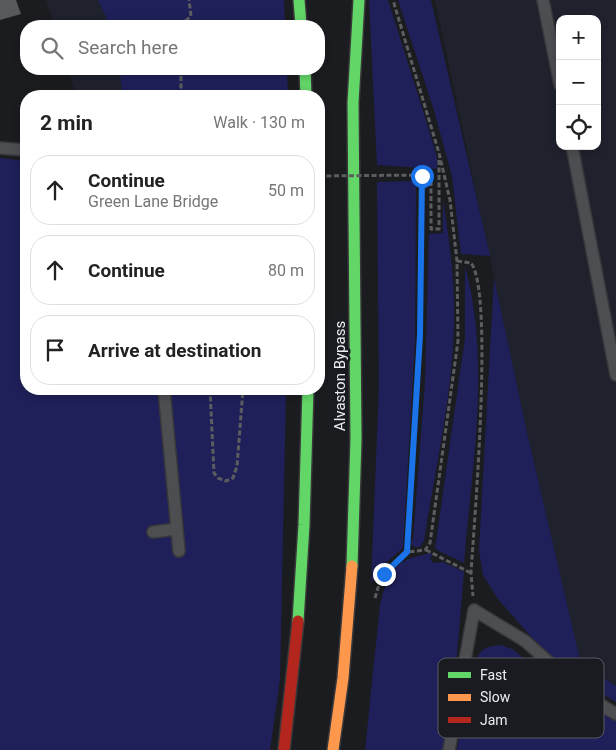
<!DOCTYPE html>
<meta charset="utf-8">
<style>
:root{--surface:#fff;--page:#f6f6f6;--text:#222;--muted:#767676;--line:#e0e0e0}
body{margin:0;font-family:Roboto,sans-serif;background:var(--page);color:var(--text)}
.controls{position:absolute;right:15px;top:15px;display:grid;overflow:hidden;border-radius:10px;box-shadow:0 2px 8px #0003}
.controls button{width:45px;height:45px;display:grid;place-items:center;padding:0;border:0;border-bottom:1px solid var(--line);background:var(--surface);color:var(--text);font:25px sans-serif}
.stop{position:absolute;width:15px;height:15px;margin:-11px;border:4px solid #1a73e8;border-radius:50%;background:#fff}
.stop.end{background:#1a73e8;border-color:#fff;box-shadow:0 1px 5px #0008}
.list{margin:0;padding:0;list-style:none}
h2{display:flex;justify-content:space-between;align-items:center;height:65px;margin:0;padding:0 20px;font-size:21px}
h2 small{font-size:16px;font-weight:400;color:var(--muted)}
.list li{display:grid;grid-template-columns:32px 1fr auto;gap:15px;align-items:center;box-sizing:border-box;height:70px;margin:0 10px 10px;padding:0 10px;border:1px solid var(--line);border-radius:20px}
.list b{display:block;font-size:19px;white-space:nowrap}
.list p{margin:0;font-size:16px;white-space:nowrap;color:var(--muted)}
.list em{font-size:16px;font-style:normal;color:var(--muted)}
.icon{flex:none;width:28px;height:28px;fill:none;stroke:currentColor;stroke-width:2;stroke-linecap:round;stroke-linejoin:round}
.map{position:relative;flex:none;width:616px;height:750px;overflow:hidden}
.search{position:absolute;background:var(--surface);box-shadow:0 2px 8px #0003;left:20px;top:20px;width:305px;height:55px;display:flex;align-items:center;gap:12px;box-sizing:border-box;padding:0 18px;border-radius:20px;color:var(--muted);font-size:19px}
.panel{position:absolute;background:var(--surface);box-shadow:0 2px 8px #0003;left:20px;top:90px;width:305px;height:305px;border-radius:20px}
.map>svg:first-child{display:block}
.built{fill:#1f212d;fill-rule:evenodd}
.green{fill:#1f2059}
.building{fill:#58595c}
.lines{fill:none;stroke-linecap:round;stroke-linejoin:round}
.lane-casing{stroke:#38383b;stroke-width:14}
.fast-casing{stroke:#38383b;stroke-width:14}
.slow-casing{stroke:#38383b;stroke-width:14}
.jam-casing{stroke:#38383b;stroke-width:14}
.path{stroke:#5c5d5f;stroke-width:3;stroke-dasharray:5 2.5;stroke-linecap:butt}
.lane{stroke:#4d4e51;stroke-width:11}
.fast{stroke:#63d668;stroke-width:11}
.slow{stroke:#ff974d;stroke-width:11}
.jam{stroke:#b3261e;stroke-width:11}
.path-bridge{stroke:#5c5d5f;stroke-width:3;stroke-dasharray:5 2.5;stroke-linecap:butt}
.route{stroke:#1a73e8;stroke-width:6}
.labels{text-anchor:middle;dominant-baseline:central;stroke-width:5;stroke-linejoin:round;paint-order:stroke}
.street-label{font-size:15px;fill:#ecedf2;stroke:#191b21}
.key{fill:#191b21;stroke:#585a60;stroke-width:1}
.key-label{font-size:14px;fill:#ecedf2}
</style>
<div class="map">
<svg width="616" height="750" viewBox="0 0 616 750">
<rect width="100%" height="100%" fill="#1b1c1f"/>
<path class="built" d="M46,0h53l13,26h-58z
M435,0h181v686l-35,-21 -53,-228zM560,19h37v127h-37z
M68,69h62l-10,6 3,21h-47z"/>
<path class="green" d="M98,0h186l1,26h-175z
M369,0h19l42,133 7,25v11l-60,-4z
M398,0h33l59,256 -29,-2 -9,-78 -19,-69z
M129,69h158l1,27h-165l-3,-21 10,-4z
M0,158l26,3v228h260l-6,290 -10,71h-270z
M416,181l-1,162 -12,205 -16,14 -16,21 8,-196 -2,-205z
M443,201c7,41 12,83 11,125 -2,72 -19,144 -30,215l-4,6h-6l-4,-5 3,-2 12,-158 4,-148 14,-1z
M465,266c26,97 7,199 -1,297l-29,-14 30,-211z
M494,278l34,159 53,227 35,22v16l-40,-24 -36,-31 -42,-48 -15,-24 -4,-25z
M429,553l4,1 -3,4 3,5 10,-1 21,10 -10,117 -11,61h-78l15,-145c4,-17 10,-40 29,-46 7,-3 13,-3 20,-6z
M500,645l12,4 37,30 67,42v29h-159c4,-20 13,-83 22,-96 4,-7 14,-8 21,-9z"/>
<path class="building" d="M0,0h16l5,14 -21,6z"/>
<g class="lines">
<defs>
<path id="lane" d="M543,0l17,85
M572,146l44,229
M0,148l26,2
M164,389l15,162
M153,532l24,-3
M449,750l25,-140 51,31 63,56 28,17"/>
<path id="fast" d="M299,0l2,26
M305,69l1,27
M352,566l4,-127 -3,-336 6,-103
M298,621l6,-96 4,-136"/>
<path id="slow" d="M333,750l10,-72 9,-112"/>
<path id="jam" d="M284,750l14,-129"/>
</defs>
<use href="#lane" class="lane-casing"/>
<use href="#fast" class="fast-casing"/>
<use href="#slow" class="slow-casing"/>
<use href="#jam" class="jam-casing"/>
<path class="path" d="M180,26l11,-10 -2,-16
M181,96v-27
M422,175h9v54h8v-69
M457,261l14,2c23,29 3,261 0,310l2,23
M210,389l4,84 4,5 8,3 7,-3 4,-12 6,-77
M426,550l45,23
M407,552l13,-217
M375,598l5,-17 11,-14 16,-15 18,-2 5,-7 28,-202 -1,-80 -7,-61 -11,-47 -46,-153"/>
<use href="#lane" class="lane"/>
<use href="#fast" class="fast"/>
<use href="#slow" class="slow"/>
<use href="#jam" class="jam"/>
<path class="path-bridge" d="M319,176l103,-1 -2,160"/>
</g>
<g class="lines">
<path class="route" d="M384,574l23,-22 13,-217 2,-159"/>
</g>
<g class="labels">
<g class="street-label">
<text transform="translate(340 376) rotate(-90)">Alvaston Bypass</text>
</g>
</g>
<rect x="438" y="658" width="166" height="80" rx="8" class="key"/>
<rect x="448" y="672" width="23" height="6" fill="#63d668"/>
<rect x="448" y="694" width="23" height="7" fill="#ff974d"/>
<rect x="448" y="717" width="23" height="6" fill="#b3261e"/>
<g class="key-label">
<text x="480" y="680">Fast</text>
<text x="480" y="702">Slow</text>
<text x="480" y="725">Jam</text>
</g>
</svg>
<div class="controls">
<button>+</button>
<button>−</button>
<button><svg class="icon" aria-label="locate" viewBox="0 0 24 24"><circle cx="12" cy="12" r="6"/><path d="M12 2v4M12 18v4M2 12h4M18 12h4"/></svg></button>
</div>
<div class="stop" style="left:422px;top:176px"></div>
<div class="stop end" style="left:384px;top:574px"></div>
<div class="search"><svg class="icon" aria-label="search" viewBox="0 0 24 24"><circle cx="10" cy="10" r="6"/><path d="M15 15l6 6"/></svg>Search here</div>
<section class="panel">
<h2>2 min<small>Walk · 130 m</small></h2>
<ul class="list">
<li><svg class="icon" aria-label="ahead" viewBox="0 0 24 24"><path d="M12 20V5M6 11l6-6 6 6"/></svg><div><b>Continue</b><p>Green Lane Bridge</p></div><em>50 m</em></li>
<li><svg class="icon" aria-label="ahead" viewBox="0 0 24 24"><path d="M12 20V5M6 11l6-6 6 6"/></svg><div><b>Continue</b></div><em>80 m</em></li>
<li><svg class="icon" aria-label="arrive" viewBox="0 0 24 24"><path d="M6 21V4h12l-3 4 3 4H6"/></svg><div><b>Arrive at destination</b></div></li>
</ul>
</section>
</div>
